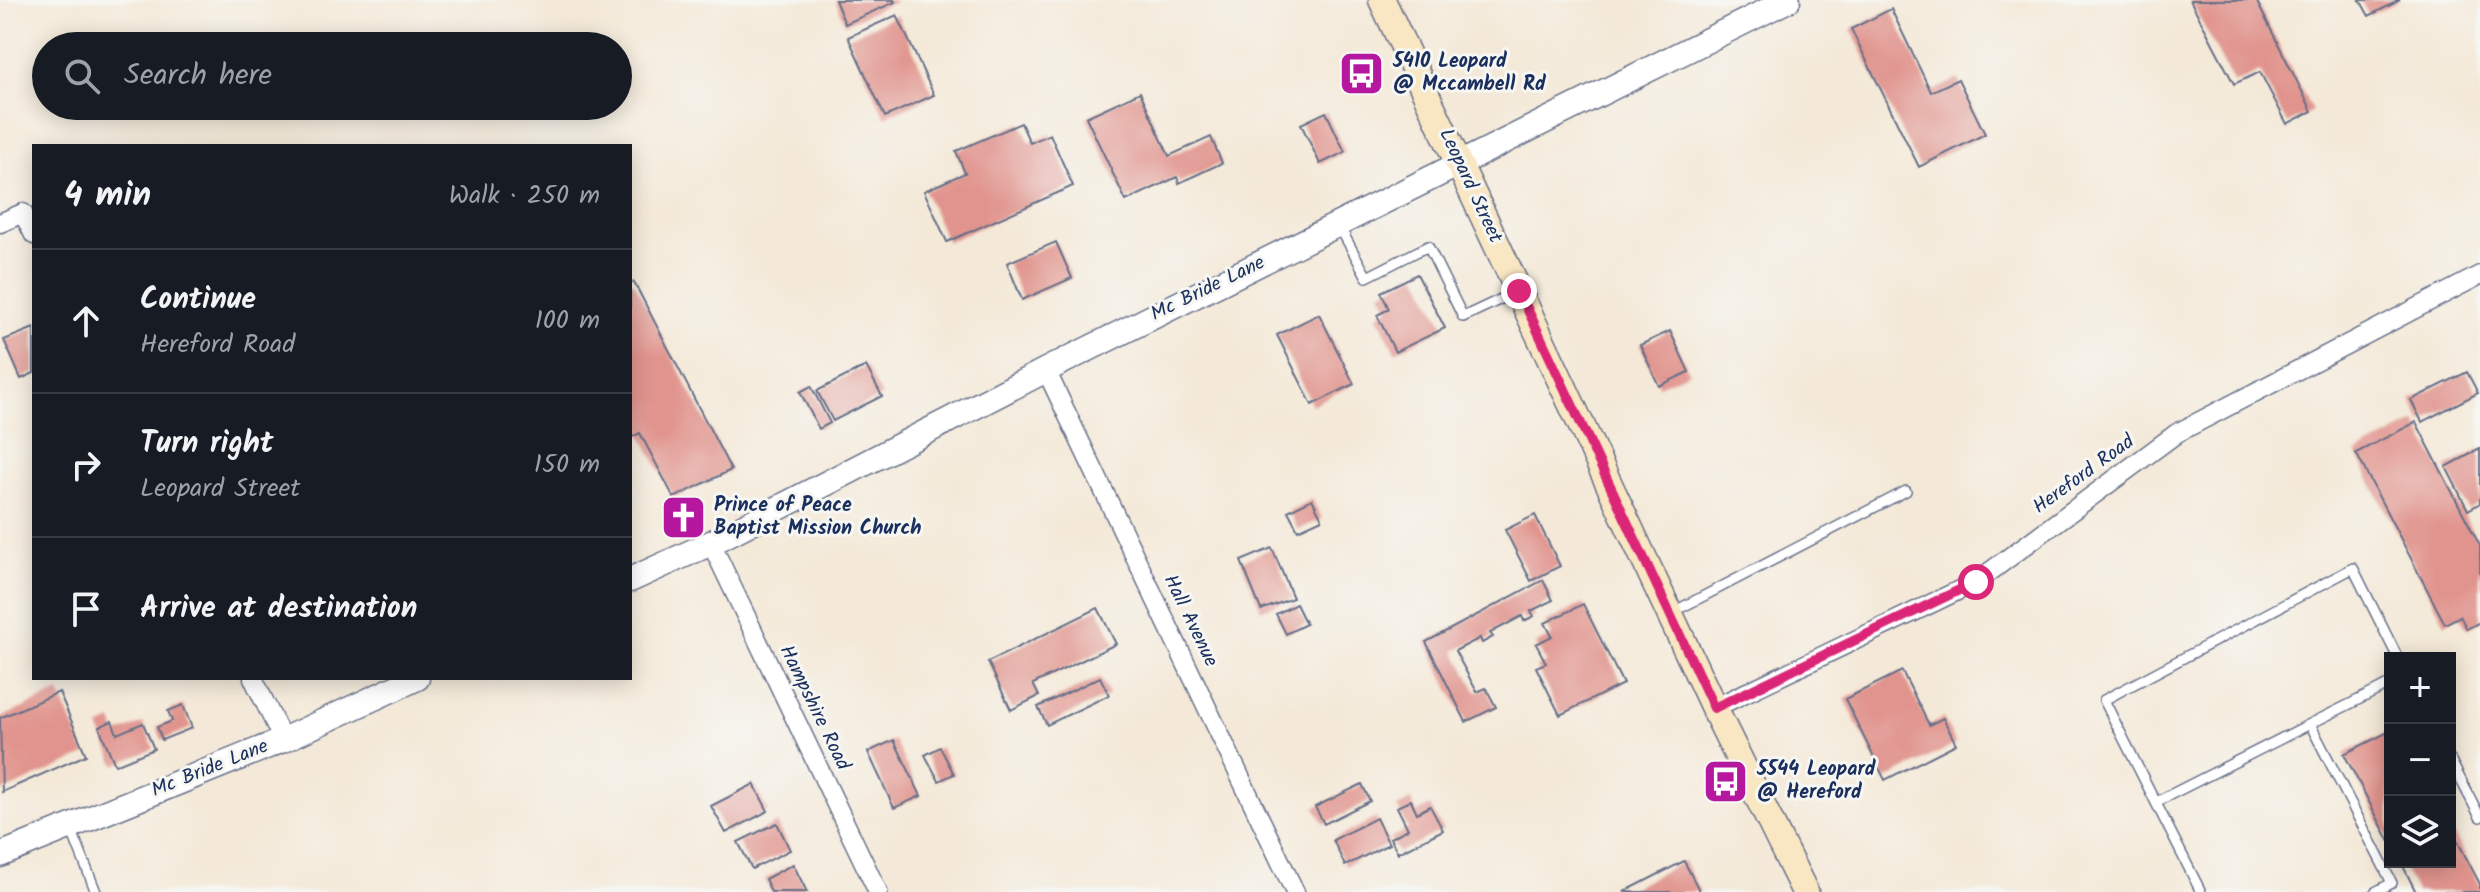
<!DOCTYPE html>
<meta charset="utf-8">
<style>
:root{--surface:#171b24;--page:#242831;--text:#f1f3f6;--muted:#9ea1a6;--line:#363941}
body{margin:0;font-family:Kalam,sans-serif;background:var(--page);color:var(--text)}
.controls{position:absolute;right:24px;bottom:24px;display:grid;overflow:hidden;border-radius:0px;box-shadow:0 4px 20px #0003}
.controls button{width:72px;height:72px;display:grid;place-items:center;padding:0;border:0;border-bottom:2px solid var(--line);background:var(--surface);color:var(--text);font:40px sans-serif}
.stop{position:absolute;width:24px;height:24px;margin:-18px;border:6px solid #db2777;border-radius:50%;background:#fff}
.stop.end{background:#db2777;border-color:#fff;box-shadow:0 2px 8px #0008}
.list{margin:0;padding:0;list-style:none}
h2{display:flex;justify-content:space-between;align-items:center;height:104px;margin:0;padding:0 32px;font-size:34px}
h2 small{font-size:26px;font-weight:400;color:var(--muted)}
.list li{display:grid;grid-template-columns:52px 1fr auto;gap:24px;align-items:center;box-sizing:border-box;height:144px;padding:0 32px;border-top:2px solid var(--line)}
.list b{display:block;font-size:30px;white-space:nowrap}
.list p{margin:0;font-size:26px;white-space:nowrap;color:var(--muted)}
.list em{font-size:26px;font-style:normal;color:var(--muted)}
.icon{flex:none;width:44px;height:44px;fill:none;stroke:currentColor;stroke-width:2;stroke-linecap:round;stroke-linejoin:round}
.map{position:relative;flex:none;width:2480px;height:892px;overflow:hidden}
.search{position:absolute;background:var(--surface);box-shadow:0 4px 20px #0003;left:32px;top:32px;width:600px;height:88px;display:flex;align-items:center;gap:20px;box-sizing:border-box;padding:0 28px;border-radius:44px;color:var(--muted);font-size:30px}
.panel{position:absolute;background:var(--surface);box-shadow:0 4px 20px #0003;left:32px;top:144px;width:600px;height:536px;border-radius:0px}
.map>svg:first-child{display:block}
.building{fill:#e1948e}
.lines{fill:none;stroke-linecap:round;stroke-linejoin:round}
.service-casing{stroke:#677089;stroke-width:12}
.minor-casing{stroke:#677089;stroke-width:21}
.tertiary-casing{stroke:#677089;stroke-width:27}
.secondary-casing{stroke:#677089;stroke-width:29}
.service{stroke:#fff;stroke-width:9}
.minor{stroke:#fff;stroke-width:18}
.tertiary{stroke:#fff;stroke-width:24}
.secondary{stroke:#f9e7c3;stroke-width:26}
.route{stroke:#db2777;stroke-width:10}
.labels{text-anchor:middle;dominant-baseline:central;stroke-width:6;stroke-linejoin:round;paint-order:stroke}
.poi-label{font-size:20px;font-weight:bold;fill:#1b2f5e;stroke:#f6f6f2;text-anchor:start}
.street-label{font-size:20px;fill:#1b2f5e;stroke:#f6f6f2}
</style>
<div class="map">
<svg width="2480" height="892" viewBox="0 0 2480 892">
<rect width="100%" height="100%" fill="#f6f6f2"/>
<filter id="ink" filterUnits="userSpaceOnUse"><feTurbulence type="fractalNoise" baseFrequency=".0125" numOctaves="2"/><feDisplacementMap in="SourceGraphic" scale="16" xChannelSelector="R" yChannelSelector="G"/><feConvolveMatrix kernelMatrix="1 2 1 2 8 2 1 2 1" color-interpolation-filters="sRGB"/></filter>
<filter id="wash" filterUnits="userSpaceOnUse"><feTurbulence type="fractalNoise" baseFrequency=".006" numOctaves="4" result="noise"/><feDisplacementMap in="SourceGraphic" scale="32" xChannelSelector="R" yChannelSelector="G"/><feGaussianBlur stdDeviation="1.8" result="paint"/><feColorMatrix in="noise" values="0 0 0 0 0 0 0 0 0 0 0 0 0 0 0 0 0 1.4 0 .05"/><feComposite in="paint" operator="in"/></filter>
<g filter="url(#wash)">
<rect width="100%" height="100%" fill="#f4e9d8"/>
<g id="blocks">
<path class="building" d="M835,0h59l1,2 -50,22z
M2190,0h66l56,111 -25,13 -27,-52 -26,12z
M2360,0h40l-31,16z
M1891,9l40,83 27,-13 27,55 -66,33 -68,-138z
M897,15l37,80 -49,22 -37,-80z
M1140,92l29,64 42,-19 11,26 -43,20 -2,-6 -51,24 -40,-84z
M1326,112l19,40 -25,12 -19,-40z
M1021,123l9,20 20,-9 23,52 -126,56 -23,-51 41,-18 -9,-22z
M1056,242l16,36 -50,22 -15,-37z
M1417,274l28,54 -50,24 -18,-37 12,-6 -8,-17z
M634,282l97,188 -57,28 -34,-65 -10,5v-154z
M1319,314l35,70 -42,21 -35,-70z
M34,328v45l-13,6 -17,-39z
M1670,331l19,41 -30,14 -19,-41z
M866,366l16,30 -49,25 -16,-30z
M2467,372l11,21 -56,29 -11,-22z
M811,386l19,37 -11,6 -19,-37z
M2416,422l64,124v76l-13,7 -7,-13 -15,8 -89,-171z
M2480,449v54l-12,7 -22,-43z
M1312,499l10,20 -24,11 -10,-19z
M1535,515l25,51 -29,15 -26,-51z
M1272,548l21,50 -32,12 -20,-49z
M1543,580l10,20 -22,11 3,5 -10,5 -2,-5 -32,17 3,4 -11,6 -2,-5 -25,13 22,41 9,-4 10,19 -30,15 -40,-80z
M1296,604l10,20 -20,10 -10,-20z
M1583,604l40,80 -63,31 -24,-48 10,-4 -10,-19 16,-8 -7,-13z
M1098,608l18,36 -83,40 6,12 -28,14 -23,-48z
M1902,671l27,54 14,-7 13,26 -71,36 -40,-81z
M1100,677l9,18 -62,30 -9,-18z
M59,692l27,63 -84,37 -2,-74z
M183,705l9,23 -30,12 -5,-13 15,-6 -4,-10z
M112,721l5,13 26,-11 11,26 -39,16 -16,-38z
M2390,731v111l-46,-88z
M894,740l27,56 -27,12 -26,-56z
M940,747l14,27 -15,7 -14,-26z
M754,784l14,27 -42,22 -15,-27z
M1362,784l8,17 -46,23 -9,-17z
M1411,800l6,13 13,-7 13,24 -45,23 -8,-15 18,-9 -11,-22z
M1376,818l13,26 -44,22 -12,-26z
M777,823l13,27 -38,19 -14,-27z
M2450,827l30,57v8h-64l-15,-30h49z
M1684,861l16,31h-76z
M793,864l14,28h-36l-6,-13z"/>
</g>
</g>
<g filter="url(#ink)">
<use href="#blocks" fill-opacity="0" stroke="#677089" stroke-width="2"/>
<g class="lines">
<defs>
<path id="service" d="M1339,226l28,51 61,-31 35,71 53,-25
M1673,612l233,-121
M2310,724l80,-40
M2450,759l30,58
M2156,802l154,-78 82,159 -17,9
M70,826l26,66
M2201,892l-97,-192 249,-132 45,90"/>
<path id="minor" d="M0,223l23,-10 11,22
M1046,370l249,522
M711,543l167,349
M253,678l30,62
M1714,708l262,-126 201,-149 303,-158"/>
<path id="tertiary" d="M630,580l81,-37 335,-173 742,-370
M0,855l283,-115 134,-62"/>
<path id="secondary" d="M1382,0l332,708 91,184"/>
</defs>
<use href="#service" class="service-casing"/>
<use href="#minor" class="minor-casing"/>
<use href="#tertiary" class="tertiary-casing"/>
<use href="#secondary" class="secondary-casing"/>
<use href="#service" class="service"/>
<use href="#minor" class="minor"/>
<use href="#tertiary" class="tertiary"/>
<use href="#secondary" class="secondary"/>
</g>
</g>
<g class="lines" filter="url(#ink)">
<path class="route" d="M1519,291l195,417 262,-126"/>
</g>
<defs>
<symbol id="bus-square" viewBox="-11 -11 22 22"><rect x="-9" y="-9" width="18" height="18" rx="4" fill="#b5179e" stroke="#f6f6f2"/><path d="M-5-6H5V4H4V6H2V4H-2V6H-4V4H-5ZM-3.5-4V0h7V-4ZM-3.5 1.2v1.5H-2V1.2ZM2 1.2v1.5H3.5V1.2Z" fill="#fff"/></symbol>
<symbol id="church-square" viewBox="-11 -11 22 22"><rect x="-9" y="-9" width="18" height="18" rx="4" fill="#b5179e" stroke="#f6f6f2"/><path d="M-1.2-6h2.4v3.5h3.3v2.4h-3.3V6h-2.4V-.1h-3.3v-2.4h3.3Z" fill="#fff"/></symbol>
</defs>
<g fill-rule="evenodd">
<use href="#bus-square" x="1336" y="48" width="51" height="51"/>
<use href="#church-square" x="658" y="492" width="51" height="51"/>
<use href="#bus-square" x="1700" y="756" width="51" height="51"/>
</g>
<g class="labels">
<g class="poi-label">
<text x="1393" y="62">5410 Leopard<tspan x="1393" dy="23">@ Mccambell Rd</tspan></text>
<text x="714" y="506">Prince of Peace<tspan x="714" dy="23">Baptist Mission Church</tspan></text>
<text x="1757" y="770">5544 Leopard<tspan x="1757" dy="23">@ Hereford</tspan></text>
</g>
<g class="street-label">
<text transform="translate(1470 186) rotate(65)">Leopard Street</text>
<text transform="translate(1208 289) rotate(-26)">Mc Bride Lane</text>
<text transform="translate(2084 475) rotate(-36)">Hereford Road</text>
<text transform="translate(1190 621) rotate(64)">Hall Avenue</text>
<text transform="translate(814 708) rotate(64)">Hampshire Road</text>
<text transform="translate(210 769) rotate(-22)">Mc Bride Lane</text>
</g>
</g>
</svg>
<div class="controls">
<button>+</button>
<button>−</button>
<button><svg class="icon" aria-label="layers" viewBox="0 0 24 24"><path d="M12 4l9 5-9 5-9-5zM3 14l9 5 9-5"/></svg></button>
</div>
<div class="stop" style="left:1976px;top:582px"></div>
<div class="stop end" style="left:1519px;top:291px"></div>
<div class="search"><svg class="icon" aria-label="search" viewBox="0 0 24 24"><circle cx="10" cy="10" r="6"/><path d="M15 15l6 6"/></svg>Search here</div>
<section class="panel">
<h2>4 min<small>Walk · 250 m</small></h2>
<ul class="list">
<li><svg class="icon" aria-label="ahead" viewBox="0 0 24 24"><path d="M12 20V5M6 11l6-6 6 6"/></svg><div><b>Continue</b><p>Hereford Road</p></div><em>100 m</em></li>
<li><svg class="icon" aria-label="right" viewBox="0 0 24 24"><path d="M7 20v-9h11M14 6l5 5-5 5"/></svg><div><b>Turn right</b><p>Leopard Street</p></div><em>150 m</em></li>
<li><svg class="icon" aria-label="arrive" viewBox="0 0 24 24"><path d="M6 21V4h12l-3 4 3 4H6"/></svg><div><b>Arrive at destination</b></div></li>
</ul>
</section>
</div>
